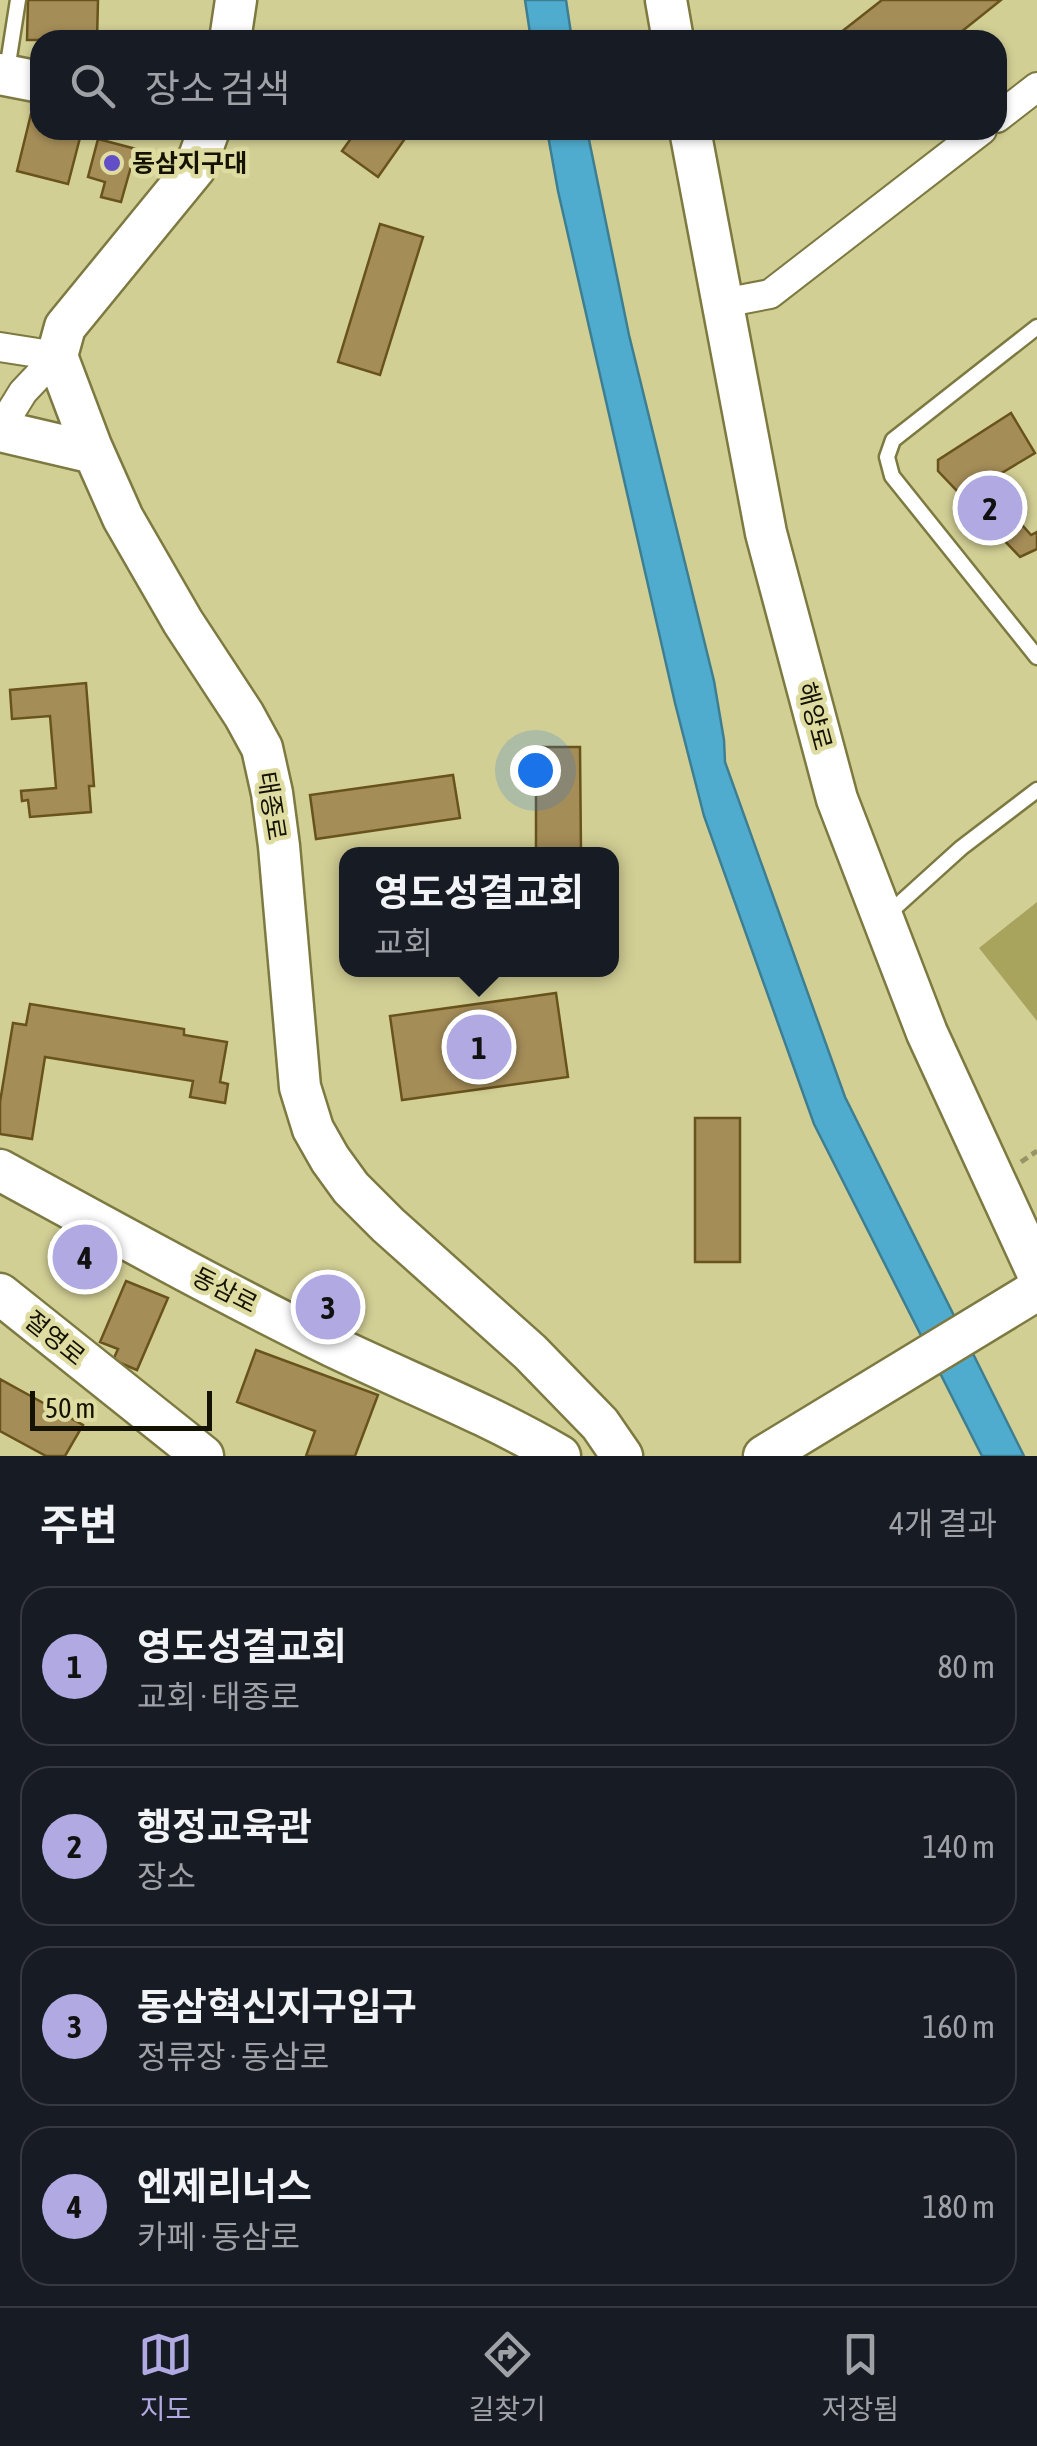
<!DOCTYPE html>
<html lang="ko">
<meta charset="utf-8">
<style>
:root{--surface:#171b24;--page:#20242c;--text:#f1f3f6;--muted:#9ea1a6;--line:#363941;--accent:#b1a9e1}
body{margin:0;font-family:"Asap Condensed","Noto Sans KR",sans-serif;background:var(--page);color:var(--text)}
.scale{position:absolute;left:30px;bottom:25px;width:182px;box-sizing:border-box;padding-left:10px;border:5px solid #141200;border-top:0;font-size:28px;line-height:35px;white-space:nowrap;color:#141200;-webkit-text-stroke:8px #dfdca1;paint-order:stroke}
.you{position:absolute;left:535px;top:770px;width:35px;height:35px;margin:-25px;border:8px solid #fff;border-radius:50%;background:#1a73e8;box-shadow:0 0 0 15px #1a73e833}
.badge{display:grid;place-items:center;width:65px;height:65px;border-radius:50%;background:var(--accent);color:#111;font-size:32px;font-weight:700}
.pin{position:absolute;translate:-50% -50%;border:5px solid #fff;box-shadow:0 2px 10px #0006}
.popup{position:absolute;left:339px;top:847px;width:280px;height:130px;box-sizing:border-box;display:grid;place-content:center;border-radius:20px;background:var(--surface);filter:drop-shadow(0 2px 8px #0005);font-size:32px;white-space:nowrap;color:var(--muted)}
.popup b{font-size:38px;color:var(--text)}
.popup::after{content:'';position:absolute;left:50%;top:100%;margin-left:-20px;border:20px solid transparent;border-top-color:var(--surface)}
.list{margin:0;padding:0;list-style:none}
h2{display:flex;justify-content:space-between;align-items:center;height:130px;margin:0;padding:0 40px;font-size:42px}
h2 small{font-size:32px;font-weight:400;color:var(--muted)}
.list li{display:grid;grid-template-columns:65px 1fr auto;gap:30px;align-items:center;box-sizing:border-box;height:160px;margin:0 20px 20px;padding:0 20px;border:2px solid var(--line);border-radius:30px}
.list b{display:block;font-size:38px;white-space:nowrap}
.list p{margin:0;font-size:32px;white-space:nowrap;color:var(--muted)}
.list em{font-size:32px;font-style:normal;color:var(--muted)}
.icon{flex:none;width:55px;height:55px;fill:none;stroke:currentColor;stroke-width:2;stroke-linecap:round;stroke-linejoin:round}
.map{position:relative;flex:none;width:1037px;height:1456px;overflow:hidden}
.search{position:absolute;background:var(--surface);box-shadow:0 2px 8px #0004;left:30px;right:30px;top:30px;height:110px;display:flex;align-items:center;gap:25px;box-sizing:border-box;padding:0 35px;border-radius:30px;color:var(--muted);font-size:38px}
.sheet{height:850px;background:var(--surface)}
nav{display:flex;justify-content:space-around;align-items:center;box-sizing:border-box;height:140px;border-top:2px solid var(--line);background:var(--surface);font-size:28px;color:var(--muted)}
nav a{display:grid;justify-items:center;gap:5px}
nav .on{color:var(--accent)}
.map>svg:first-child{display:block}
.green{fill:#a8a45e}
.water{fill:#50accf;stroke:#3e7e91;stroke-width:2.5}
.building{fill:#a58d58;stroke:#69531d;stroke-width:2.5}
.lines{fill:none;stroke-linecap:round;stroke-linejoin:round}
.lane-casing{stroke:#7c7941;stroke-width:19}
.street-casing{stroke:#7c7941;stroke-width:32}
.secondary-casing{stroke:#7c7941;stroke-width:45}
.path{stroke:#979467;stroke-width:5;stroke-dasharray:8 5;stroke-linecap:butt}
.lane{stroke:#fff;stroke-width:14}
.street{stroke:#fff;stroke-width:28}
.secondary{stroke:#fff;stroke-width:40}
.poi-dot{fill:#624ec7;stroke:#dfdca1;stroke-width:4}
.labels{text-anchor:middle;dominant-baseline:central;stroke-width:9;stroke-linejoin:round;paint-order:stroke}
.poi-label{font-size:25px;font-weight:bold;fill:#141200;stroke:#dfdca1;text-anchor:start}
.street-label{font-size:25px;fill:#141200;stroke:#dfdca1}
</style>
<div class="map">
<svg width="1037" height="1456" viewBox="0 0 1037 1456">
<rect width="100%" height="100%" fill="#d2cf95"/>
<path class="green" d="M1037,902v119l-58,-73z"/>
<path class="water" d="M525,0h41l6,40h-41z
M547,130h40l42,205 85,346 10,59 1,22 120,335 179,359h-42l-168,-332 -110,-308 -29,-113 -117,-512z"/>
<path class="building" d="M28,0h70l-1,40h-70z
M882,0h119l-50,40h-120z
M31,114l9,2v14h42l-14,54 -51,-13z
M357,130h54l-33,47 -36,-26z
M98,139l38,10 -15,53 -20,-5 4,-15 -17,-5z
M380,224l43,13 -43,138 -42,-13z
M1011,413l24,40 -50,30 46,52 6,-3v17l-17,8 -82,-86v-11z
M86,683l8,103h-5l2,26 -61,5 -2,-17 -6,1 -1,-10 35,-3 -6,-72 -38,3 -2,-29z
M536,747h44l1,107h-45z
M453,775l7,43 -144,21 -6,-44z
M556,993l12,84 -166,23 -12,-84z
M30,1004l154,25v6l43,7 -7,40 8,2 -3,19 -35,-6 3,-16 -148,-24 -13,82 -32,-5v-32l13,-79 13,2z
M695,1118h45v144h-45z
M126,1281l42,17 -31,72 -24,-10 5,-11 -18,-7z
M256,1350l122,45 -23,61h-49l9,-25 -78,-29z
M0,1379l83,46 -18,31h-19l-46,-25z"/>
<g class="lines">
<defs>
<path id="lane" d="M7,70l11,-70
M1037,327l-144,113 -6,17 5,19 145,181
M888,914l73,-66 76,-58"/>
<path id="street" d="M997,118l40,-31
M723,303l47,-9 212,-164
M0,347l57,9
M0,429l23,-37 34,-36"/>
<path id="secondary" d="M666,0l7,40
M230,40l6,-40
M0,74l40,8
M209,130l-14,38 -130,159 -8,29 34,90 32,72 60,104 61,93 18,33 10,45 7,53 21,241 13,42 17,30 21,29 37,37 142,127 70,72 22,32
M690,130l76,403 71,266 90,234 110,239
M0,431l94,22
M0,1170c110,60 220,121 332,176 77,37 155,67 228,110
M0,1294l203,162
M764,1456l273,-166"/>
</defs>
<use href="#lane" class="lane-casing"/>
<use href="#street" class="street-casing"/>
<use href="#secondary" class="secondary-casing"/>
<path class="path" d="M1021,1162l16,-11"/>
<use href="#lane" class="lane"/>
<use href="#street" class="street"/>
<use href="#secondary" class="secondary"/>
</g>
<circle class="poi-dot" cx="112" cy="163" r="10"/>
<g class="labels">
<g class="poi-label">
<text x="132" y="163">동삼지구대</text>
</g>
<g class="street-label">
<text transform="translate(815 716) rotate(75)">해양로</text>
<text transform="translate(272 806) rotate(81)">태종로</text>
<text transform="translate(225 1290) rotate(27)">동삼로</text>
<text transform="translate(55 1338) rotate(39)">절영로</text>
</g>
</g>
</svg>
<div class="scale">50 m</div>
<div class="you"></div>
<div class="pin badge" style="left:479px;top:1047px">1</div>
<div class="popup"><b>영도성결교회</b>교회</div>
<div class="pin badge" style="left:990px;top:508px">2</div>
<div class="pin badge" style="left:328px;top:1307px">3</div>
<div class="pin badge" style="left:85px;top:1257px">4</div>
<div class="search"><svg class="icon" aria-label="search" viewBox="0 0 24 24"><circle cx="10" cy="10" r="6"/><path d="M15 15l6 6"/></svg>장소 검색</div>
</div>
<section class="sheet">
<h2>주변<small>4개 결과</small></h2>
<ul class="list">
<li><span class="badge">1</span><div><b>영도성결교회</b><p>교회 · 태종로</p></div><em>80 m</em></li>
<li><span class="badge">2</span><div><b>행정교육관</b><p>장소</p></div><em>140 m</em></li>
<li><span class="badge">3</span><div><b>동삼혁신지구입구</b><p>정류장 · 동삼로</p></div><em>160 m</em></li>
<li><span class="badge">4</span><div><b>엔제리너스</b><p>카페 · 동삼로</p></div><em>180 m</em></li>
</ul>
</section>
<nav>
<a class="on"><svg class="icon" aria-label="map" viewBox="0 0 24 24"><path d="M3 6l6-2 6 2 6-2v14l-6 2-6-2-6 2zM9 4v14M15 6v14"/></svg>지도</a>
<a><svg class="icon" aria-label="directions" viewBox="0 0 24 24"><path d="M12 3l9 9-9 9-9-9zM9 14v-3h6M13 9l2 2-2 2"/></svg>길찾기</a>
<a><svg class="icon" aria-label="saved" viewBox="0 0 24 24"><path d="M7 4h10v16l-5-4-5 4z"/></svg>저장됨</a>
</nav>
